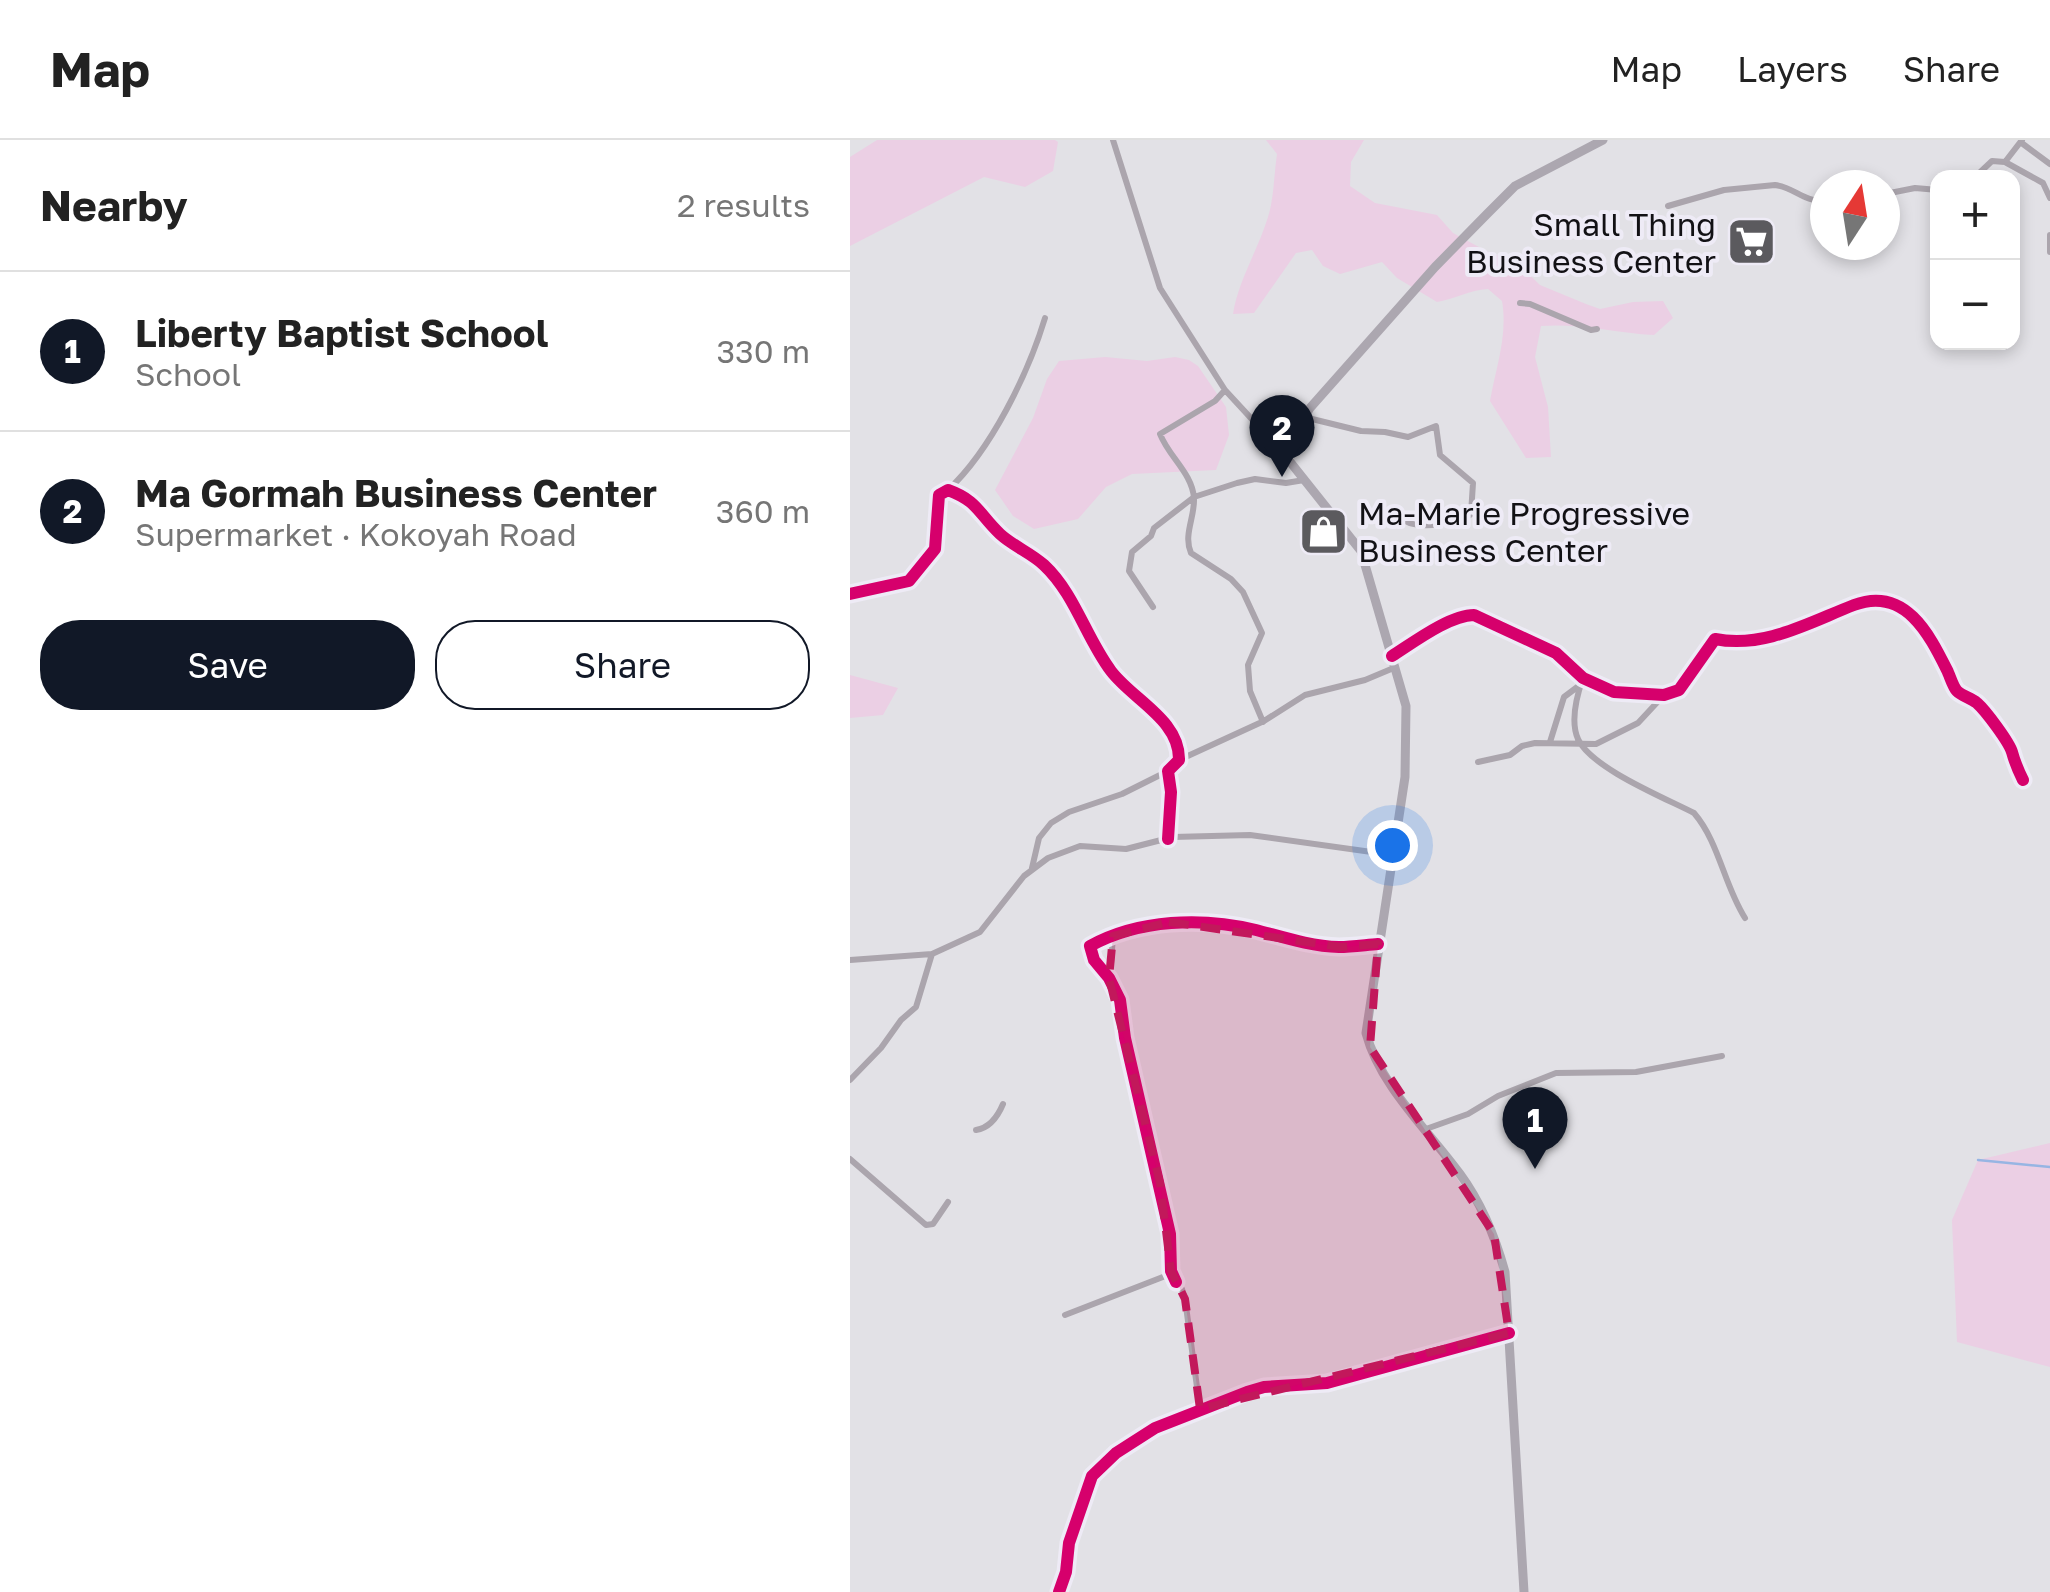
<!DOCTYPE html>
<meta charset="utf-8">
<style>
:root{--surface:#fff;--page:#f6f6f6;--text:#222;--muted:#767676;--line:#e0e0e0;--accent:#111827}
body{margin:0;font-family:"Golos Text",sans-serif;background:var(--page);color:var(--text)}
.controls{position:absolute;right:30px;top:30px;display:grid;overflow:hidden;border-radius:20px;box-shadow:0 5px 15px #0003}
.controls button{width:90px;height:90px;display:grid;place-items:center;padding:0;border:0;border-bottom:2px solid var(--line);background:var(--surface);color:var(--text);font:50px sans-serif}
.compass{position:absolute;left:960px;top:30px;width:90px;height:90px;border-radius:50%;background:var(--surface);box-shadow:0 5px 15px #0003;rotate:12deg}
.you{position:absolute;left:542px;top:705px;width:35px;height:35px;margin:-25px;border:8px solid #fff;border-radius:50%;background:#1a73e8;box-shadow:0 0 0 15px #1a73e833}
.badge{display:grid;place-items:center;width:65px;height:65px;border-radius:50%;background:var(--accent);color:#fff;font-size:32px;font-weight:700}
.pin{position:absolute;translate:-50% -82px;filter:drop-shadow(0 2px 5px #0008)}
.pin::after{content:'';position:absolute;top:52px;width:35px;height:30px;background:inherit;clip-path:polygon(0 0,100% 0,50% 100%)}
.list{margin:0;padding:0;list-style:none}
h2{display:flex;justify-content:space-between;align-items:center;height:130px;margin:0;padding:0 40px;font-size:42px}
h2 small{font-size:32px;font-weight:400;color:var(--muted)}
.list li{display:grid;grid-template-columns:65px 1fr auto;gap:30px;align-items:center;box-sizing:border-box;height:160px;padding:0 40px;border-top:2px solid var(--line)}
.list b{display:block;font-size:38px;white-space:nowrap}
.list p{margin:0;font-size:32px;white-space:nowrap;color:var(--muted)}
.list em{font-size:32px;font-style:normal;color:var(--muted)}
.actions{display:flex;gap:20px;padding:30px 40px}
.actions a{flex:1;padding:22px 0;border:2px solid var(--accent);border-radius:40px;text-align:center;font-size:35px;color:var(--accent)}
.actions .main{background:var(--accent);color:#fff}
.map{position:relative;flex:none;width:1200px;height:1452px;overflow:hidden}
header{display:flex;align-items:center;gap:60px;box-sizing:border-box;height:140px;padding:0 50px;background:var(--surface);border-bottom:2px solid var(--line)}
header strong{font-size:48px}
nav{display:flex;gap:55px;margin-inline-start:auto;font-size:35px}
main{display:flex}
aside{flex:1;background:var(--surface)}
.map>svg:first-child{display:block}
.green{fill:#ebcfe4}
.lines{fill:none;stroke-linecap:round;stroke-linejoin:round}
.stream{stroke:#97b5e3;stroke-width:2.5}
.minor{stroke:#aba5ad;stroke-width:6}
.primary{stroke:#aca7b0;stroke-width:9}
.cycleway-casing{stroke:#eeebf6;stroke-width:19}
.cycleway{stroke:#d6006c;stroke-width:12}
.marked{fill:#c2185b;fill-opacity:0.2;stroke:#c2185b;stroke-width:8;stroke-dasharray:20 12;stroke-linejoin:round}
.labels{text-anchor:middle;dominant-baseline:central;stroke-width:8;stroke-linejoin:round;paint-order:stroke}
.poi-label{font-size:32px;fill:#121115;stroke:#eeebf6;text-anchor:end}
</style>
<header>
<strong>Map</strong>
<nav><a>Map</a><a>Layers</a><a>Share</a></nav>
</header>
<main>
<aside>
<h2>Nearby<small>2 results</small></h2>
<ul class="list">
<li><span class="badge">1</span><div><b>Liberty Baptist School</b><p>School</p></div><em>330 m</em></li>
<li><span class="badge">2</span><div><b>Ma Gormah Business Center</b><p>Supermarket · Kokoyah Road</p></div><em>360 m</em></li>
</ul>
<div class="actions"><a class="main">Save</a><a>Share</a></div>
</aside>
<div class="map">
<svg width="1200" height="1452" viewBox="0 0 1200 1452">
<rect width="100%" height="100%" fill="#e2e1e6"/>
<path class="green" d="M27,0h178l3,2 -5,29 -28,16 -41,-10 -134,69v-89z
M416,0h98l-13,22 -1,24 25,17 62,12 16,18 37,20 24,7 26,25 46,19 14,5 33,-7 30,-1 10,17 -19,17c-38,-2 -76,-12 -113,-9l-6,31 13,50 3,50 -25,1 -36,-57c6,-34 18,-66 12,-100l-14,-12c-19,1 -32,10 -51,13l-40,-24 -15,-16 -42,12 -17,-8 -11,-16 -16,3 -42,60 -21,1c5,-33 25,-64 35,-97 6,-19 6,-43 9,-63z
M255,217l42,4 28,-4 14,3 9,6 28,41 3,28 -13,35 -84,4 -26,13 -28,32 -44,10 -21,-13 -18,-26 38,-72 14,-39 12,-18z
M0,535l48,13 -15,27 -33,3z
M1200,1003v224l-93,-25 -5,-122 26,-60z"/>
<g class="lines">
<path class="stream" d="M1128,1020l72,7"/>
<path class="minor" d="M263,0l47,148 65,102 58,63
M1173,4l27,20
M1155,22l38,21 7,15
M1124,38l18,-17 13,1 17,-22
M1035,54l30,-6 23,2
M818,66l56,-16 51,-5c18,2 28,16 50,17
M1200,95v17
M670,163l10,1 61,26 6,-1
M375,250l-10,11 -55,33c9,23 32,39 34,64 1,19 -11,37 -3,55l40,26 12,13 19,41 -14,32 2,26 13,31
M454,277l57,14 24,1 23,5 28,-11 4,29 33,28 -2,31c-12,11 -52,15 -66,7l-19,3
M98,350c43,-40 80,-116 97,-172
M0,454l59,-13 26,-32 4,-54 9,-5c30,11 30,23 52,44 13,12 31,19 44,31 31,29 42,73 67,106 22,29 69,49 68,89l-11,11 3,21 -3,47
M303,467l-24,-36 3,-19 19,-16 3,-8 40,-31 43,-14 18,-4 31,4 18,-3
M542,516c22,-14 58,-41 82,-41l82,38 27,25 31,14 50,3 15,-5 36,-51c49,10 95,-17 139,-34 51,-19 75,29 93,65 3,6 6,17 10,21 5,5 14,7 20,12 9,8 32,39 35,49 3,11 6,18 11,28
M733,538c-6,17 -13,43 -5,61 13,29 87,59 116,74 25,29 30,72 51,105
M700,602l14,-45 16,-12
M329,620l85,-39 41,-26 60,-15 31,-13
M628,622l32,-7 12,-9 13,-3 61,1 42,-21 26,-28
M182,728l7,-30 12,-15 18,-11 53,-18 46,-23
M0,820l82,-6 48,-22 44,-56 24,-18 32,-12 46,3 47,-12 77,-2 143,20
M260,837l3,-41
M0,940l31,-32 20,-28 15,-13 16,-53
M576,989l42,-15 30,-18 58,-23 80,-1 86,-16
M126,990c13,-2 22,-14 27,-26
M0,1019l76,66 7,-1 15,-22
M326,1142l-5,-11 -1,-37 -45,-196 -5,-38 -11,-22 -15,-18 -4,-14c49,-27 112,-29 166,-16 27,7 54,16 83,17 13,0 26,-2 39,-3
M215,1175l103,-40 14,14 3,10 15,110
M209,1452l7,-20 3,-29 23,-67 24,-23 39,-25 92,-36 17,-5 63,-4 182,-50"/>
<path class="primary" d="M674,1452l-19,-320c-10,-36 -23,-68 -45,-98 -32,-44 -80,-88 -94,-141l39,-256 1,-71 -45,-155 -78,-98 27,-45 125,-141 53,-54 27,-27 88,-46"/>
<defs>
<path id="cycleway" d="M0,454l59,-13 26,-32 4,-54 9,-5c30,11 30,23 52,44 13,12 31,19 44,31 31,29 42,73 67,106 22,29 69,49 68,89l-11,11 3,21 -3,47
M542,516c22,-14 58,-41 82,-41l82,38 27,25 31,14 50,3 15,-5 36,-51c49,10 95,-17 139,-34 51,-19 75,29 93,65 3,6 6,17 10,21 5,5 14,7 20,12 9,8 32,39 35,49 3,11 6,18 11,28
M326,1142l-5,-11 -1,-37 -45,-196 -5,-38 -11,-22 -15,-18 -4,-14c49,-27 112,-29 166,-16 27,7 54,16 83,17 13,0 26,-2 39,-3
M209,1452l7,-20 3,-29 23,-67 24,-23 39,-25 92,-36 17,-5 63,-4 182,-50"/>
</defs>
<use href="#cycleway" class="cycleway-casing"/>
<use href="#cycleway" class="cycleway"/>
</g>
<path class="marked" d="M319,782l171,25 38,-3 -8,103 124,187 15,99 -309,76 -15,-110 -14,-28 -11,-88 -51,-205 4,-42z"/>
<defs>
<symbol id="supermarket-square" viewBox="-11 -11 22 22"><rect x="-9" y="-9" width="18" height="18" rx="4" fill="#5b5a5e" stroke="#eeebf6"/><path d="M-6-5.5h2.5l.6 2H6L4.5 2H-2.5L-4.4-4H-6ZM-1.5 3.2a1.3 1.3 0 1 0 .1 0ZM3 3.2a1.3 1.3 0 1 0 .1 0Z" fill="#fff"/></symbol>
<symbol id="shop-square" viewBox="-11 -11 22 22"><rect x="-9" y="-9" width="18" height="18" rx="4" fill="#5b5a5e" stroke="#eeebf6"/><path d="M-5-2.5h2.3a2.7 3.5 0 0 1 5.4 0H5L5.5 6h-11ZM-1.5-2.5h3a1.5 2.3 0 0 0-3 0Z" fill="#fff"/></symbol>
</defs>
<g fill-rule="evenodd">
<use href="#supermarket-square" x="874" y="74" width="55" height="55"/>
<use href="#shop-square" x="446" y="364" width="55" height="55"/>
</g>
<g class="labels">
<g class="poi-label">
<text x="866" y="84">Small Thing<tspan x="866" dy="37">Business Center</tspan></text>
<text x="508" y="373" text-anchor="start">Ma-Marie Progressive<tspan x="508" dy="37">Business Center</tspan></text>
</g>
</g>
</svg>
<div class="controls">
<button>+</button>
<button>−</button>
</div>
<svg class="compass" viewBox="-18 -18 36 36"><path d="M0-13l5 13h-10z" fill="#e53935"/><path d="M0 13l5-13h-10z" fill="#767676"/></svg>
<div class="you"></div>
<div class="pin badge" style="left:685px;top:1029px">1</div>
<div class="pin badge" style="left:432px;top:337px">2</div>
</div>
</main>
